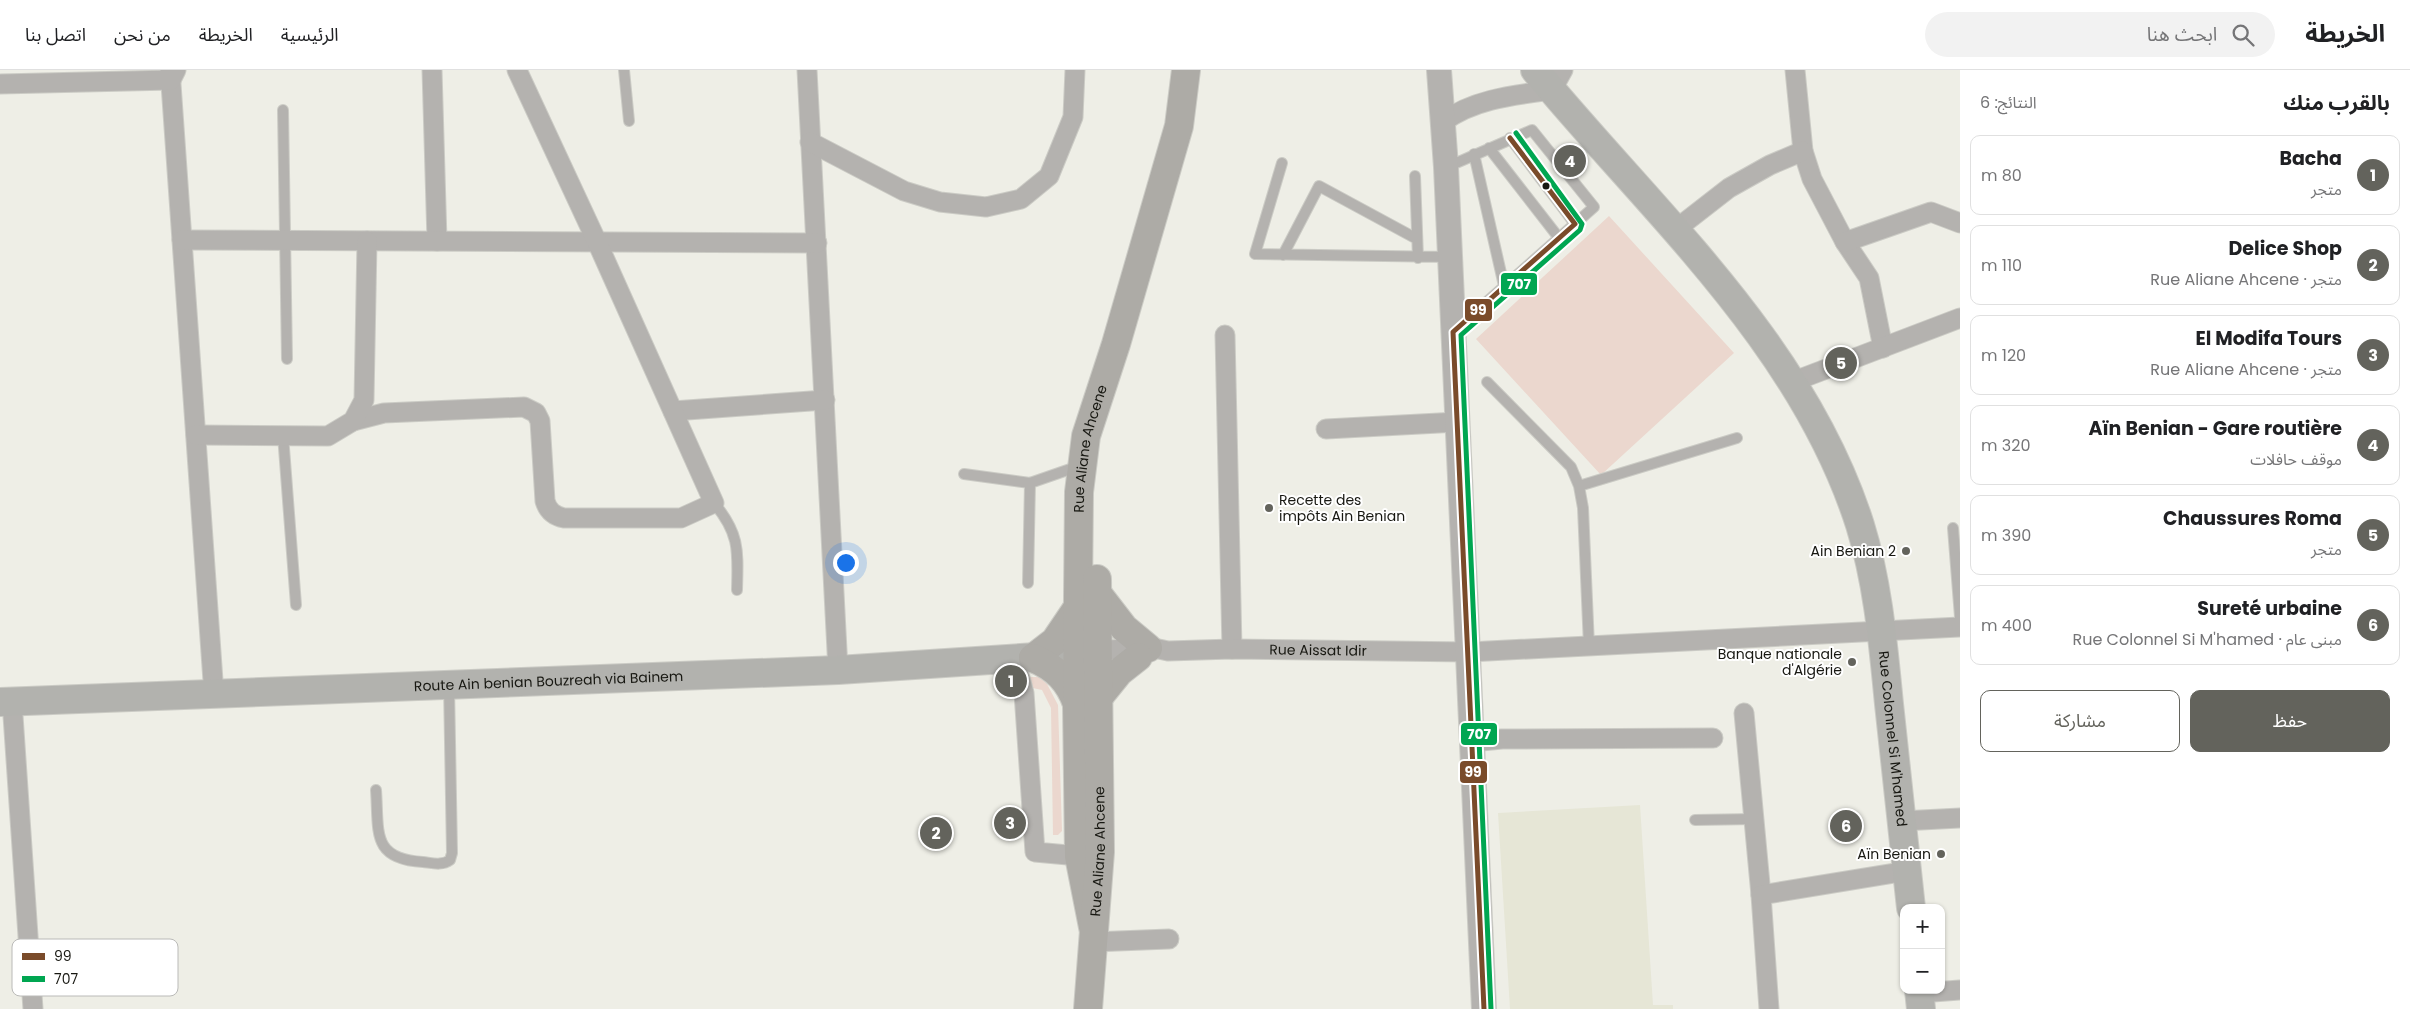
<!DOCTYPE html>
<html lang="ar">
<meta charset="utf-8">
<style>
:root{--surface:#fff;--page:#f2f2f2;--text:#202124;--muted:#757577;--line:#e0e0e0;--accent:#63635c}
body{margin:0;font-family:Poppins,"Noto Sans Arabic",sans-serif;background:var(--page);color:var(--text);direction:rtl}
.controls{position:absolute;right:15px;bottom:15px;display:grid;overflow:hidden;border-radius:10px;box-shadow:0 1px 4px #0004}
.controls button{width:45px;height:45px;display:grid;place-items:center;padding:0;border:0;border-bottom:1px solid var(--line);background:var(--surface);color:var(--text);font:25px sans-serif}
.you{position:absolute;left:845px;top:492px;width:18px;height:18px;margin:-12px;border:4px solid #fff;border-radius:50%;background:#1a73e8;box-shadow:0 0 0 8px #1a73e833}
.badge{display:grid;place-items:center;width:32px;height:32px;border-radius:50%;background:var(--accent);color:#fff;font-size:16px;font-weight:700}
.pin{position:absolute;translate:-50% -50%;border:2px solid #fff;box-shadow:0 1px 5px #0006}
.list{margin:0;padding:0;list-style:none}
h2{display:flex;justify-content:space-between;align-items:center;height:65px;margin:0;padding:0 20px;font-size:21px}
h2 small{font-size:16px;font-weight:400;color:var(--muted)}
.list li{display:grid;grid-template-columns:32px 1fr auto;gap:15px;align-items:center;box-sizing:border-box;height:80px;margin:0 10px 10px;padding:0 10px;border:1px solid var(--line);border-radius:10px}
.list b{display:block;font-size:19px;white-space:nowrap}
.list p{margin:0;font-size:16px;white-space:nowrap;color:var(--muted)}
.list em{font-size:16px;font-style:normal;color:var(--muted)}
.actions{display:flex;gap:10px;padding:15px 20px}
.actions a{flex:1;padding:11px 0;border:1px solid var(--accent);border-radius:10px;text-align:center;font-size:18px;color:var(--accent)}
.actions .main{background:var(--accent);color:#fff}
.icon{flex:none;width:28px;height:28px;fill:none;stroke:currentColor;stroke-width:2;stroke-linecap:round;stroke-linejoin:round}
.map{position:relative;flex:none;width:1960px;height:939px;overflow:hidden;direction:ltr}
header{display:flex;align-items:center;gap:30px;box-sizing:border-box;height:70px;padding:0 25px;background:var(--surface);border-bottom:1px solid var(--line)}
header strong{font-size:24px}
nav{display:flex;gap:28px;margin-inline-start:auto;font-size:18px}
.search{width:350px;height:45px;background:var(--page);display:flex;align-items:center;gap:12px;box-sizing:border-box;padding:0 18px;border-radius:28px;color:var(--muted);font-size:19px}
main{display:flex}
aside{flex:1;background:var(--surface)}
.map>svg:first-child{display:block}
.built{fill:#e6e6d6}
.green{fill:#ebd7ce}
.lines{fill:none;stroke-linecap:round;stroke-linejoin:round}
.service-casing{stroke:#cbcbc5;stroke-width:12}
.minor-casing{stroke:#cbcbc5;stroke-width:21}
.tertiary-casing{stroke:#cbcbc5;stroke-width:26}
.secondary-casing{stroke:#cbcbc5;stroke-width:30}
.primary-casing{stroke:#cbcbc5;stroke-width:30}
.service{stroke:#b4b2af;stroke-width:10}
.minor{stroke:#b4b2af;stroke-width:19}
.tertiary{stroke:#b4b2af;stroke-width:24}
.secondary{stroke:#b2b2ae;stroke-width:28}
.primary{stroke:#adaba6;stroke-width:28}
.bus-1-casing{stroke:#fff;stroke-width:9}
.bus-2-casing{stroke:#fff;stroke-width:9}
.bus-1{stroke:#7a4b2a;stroke-width:5}
.bus-2{stroke:#00a651;stroke-width:5}
.bus-dot{fill:#181812;stroke:#fff;stroke-width:2}
.poi-dot{fill:#63635c;stroke:#fff;stroke-width:2}
.labels{text-anchor:middle;dominant-baseline:central;stroke-width:4;stroke-linejoin:round;paint-order:stroke}
.street-label{font-size:14px;fill:#181812;stroke:#fff}
.poi-label{font-size:14px;fill:#181812;stroke:#fff;text-anchor:end}
.key{fill:#fff;stroke:#babab8;stroke-width:1}
.key-label{font-size:14px;fill:#181812}
.line-badge{stroke:#fff;stroke-width:2}
.badge-label{font-size:14px;text-anchor:middle;font-weight:bold;fill:#fff}
</style>
<header>
<strong>الخريطة</strong>
<div class="search"><svg class="icon" aria-label="search" viewBox="0 0 24 24"><circle cx="10" cy="10" r="6"/><path d="M15 15l6 6"/></svg>ابحث هنا</div>
<nav><a>الرئيسية</a><a>الخريطة</a><a>من نحن</a><a>اتصل بنا</a></nav>
</header>
<main>
<aside>
<h2>بالقرب منك<small>النتائج: 6</small></h2>
<ul class="list">
<li><span class="badge">1</span><div><b>Bacha</b><p>متجر</p></div><em>80 m</em></li>
<li><span class="badge">2</span><div><b>Delice Shop</b><p>متجر · Rue Aliane Ahcene</p></div><em>110 m</em></li>
<li><span class="badge">3</span><div><b>El Modifa Tours</b><p>متجر · Rue Aliane Ahcene</p></div><em>120 m</em></li>
<li><span class="badge">4</span><div><b>Aïn Benian - Gare routière</b><p>موقف حافلات</p></div><em>320 m</em></li>
<li><span class="badge">5</span><div><b>Chaussures Roma</b><p>متجر</p></div><em>390 m</em></li>
<li><span class="badge">6</span><div><b>Sureté urbaine</b><p>مبنى عام · Rue Colonnel Si M'hamed</p></div><em>400 m</em></li>
</ul>
<div class="actions"><a class="main">حفظ</a><a>مشاركة</a></div>
</aside>
<div class="map">
<svg width="1960" height="939" viewBox="0 0 1960 939">
<rect width="100%" height="100%" fill="#eeeee6"/>
<path class="built" d="M1640,735l13,200h20v4h-163l-12,-196z"/>
<path class="green" d="M1609,146l125,137 -133,122 -125,-136z
M1027,607h12l8,7 11,21 4,126 -4,4h-5l-2,-127 -9,-18 -14,-3z"/>
<g class="lines">
<defs>
<path id="service" d="M624,0l5,51
M283,40l4,249
M1510,68l65,86
M1489,78l70,90
M1474,84l30,132
M1282,93l-27,91 195,3
M1447,97l85,-37 62,77 -139,123
M1415,106l3,82
M1283,185l36,-69 98,53
M1487,312l84,85 8,19 4,22 6,138
M283,365l13,170
M964,404l66,9 49,-17
M1579,416l158,-48
M714,433c26,31 24,48 23,87
M1953,458l7,89
M1028,513l2,-100
M376,720c3,42 -5,69 47,72 9,1 19,4 27,-2l2,-7 -3,-167
M1695,750l59,-1"/>
<g id="minor">
<path d="M170,0l44,625"/>
<path d="M432,0l5,171"/>
<path d="M807,0l31,600"/>
<path d="M1795,0l8,81 9,28 33,63 24,36 14,70"/>
<path d="M0,14l171,-4 5,-10"/>
<path d="M1443,52c30,-23 72,-27 109,-32l11,-20"/>
<path d="M810,72l94,49 36,11 46,5 35,-8 28,-23 24,-59 2,-47"/>
<path d="M1675,160l54,-42 41,-23 33,-14"/>
<path d="M182,170l635,3"/>
<path d="M1845,172l86,-30 29,11"/>
<path d="M1225,265l7,314"/>
<path d="M1792,312l168,-64"/>
<path d="M673,341l152,-11"/>
<path d="M353,351l31,-8 140,-6 12,6 4,8 5,80c3,10 9,15 19,17h117l33,-15 -117,-261 -80,-172"/>
<path d="M1326,359l132,-7"/>
<path d="M196,365l132,1 25,-15 11,-21 3,-159"/>
<path id="s1" d="M1097,583l9,-3 48,-2 14,3 64,-2 237,3 491,-25"/>
<path d="M1015,590l9,33 11,159 44,4"/>
<path d="M12,631l21,308"/>
<path d="M1744,643l17,182 8,114"/>
<path d="M1471,672l31,-3 211,-1"/>
<path d="M1902,751l58,-3"/>
<path d="M1761,825l146,-24"/>
<path d="M1092,872l77,-3"/>
<path d="M1920,923l40,-3"/>
</g>
<path id="tertiary" d="M1439,0l7,97 38,842"/>
<g id="secondary">
<path id="s2" d="M1535,0c118,143 267,273 325,455 18,58 23,118 29,179 7,68 15,136 22,204"/>
<path id="s3" d="M0,632l838,-32 259,-17"/>
<path d="M1919,920l2,19"/>
</g>
<g id="primary">
<path d="M1097,523l27,35 24,20"/>
<path d="M1033,588l22,-17 23,-34"/>
<path d="M1033,588c23,10 36,23 44,46"/>
<path d="M1098,628l21,-26 19,-15"/>
<path id="s4" d="M1093,857l-14,-71 -2,-152 2,-212 7,-56 30,-92 63,-218 7,-56"/>
<path id="s5" d="M1088,939l12,-157 -3,-273"/>
</g>
</defs>
<use href="#service" class="service-casing"/>
<use href="#minor" class="minor-casing"/>
<use href="#tertiary" class="tertiary-casing"/>
<use href="#secondary" class="secondary-casing"/>
<use href="#primary" class="primary-casing"/>
<use href="#service" class="service"/>
<use href="#minor" class="minor"/>
<use href="#tertiary" class="tertiary"/>
<use href="#secondary" class="secondary"/>
<use href="#primary" class="primary"/>
<defs>
<path id="bus-1" d="M1484,939l-31,-677 122,-108 -65,-86"/>
<path id="bus-2" d="M1491,939l-30,-674 119,-105 2,-6 -66,-91"/>
</defs>
<use href="#bus-1" class="bus-1-casing"/>
<use href="#bus-2" class="bus-2-casing"/>
<use href="#bus-1" class="bus-1"/>
<use href="#bus-2" class="bus-2"/>
</g>
<circle class="bus-dot" cx="1546" cy="116" r="4.5"/>
<g class="poi-dot">
<circle cx="1269" cy="438" r="5"/>
<circle cx="1906" cy="481" r="5"/>
<circle cx="1852" cy="592" r="5"/>
<circle cx="1941" cy="784" r="5"/>
</g>
<g class="labels">
<g class="street-label">
<text stroke="none"><textPath href="#s4" startOffset="481">Rue Aliane Ahcene</textPath></text>
<text stroke="none"><textPath href="#s1" startOffset="222">Rue Aissat Idir</textPath></text>
<text stroke="none"><textPath href="#s3" startOffset="549">Route Ain benian Bouzreah via Bainem</textPath></text>
<text stroke="none"><textPath href="#s2" startOffset="780">Rue Colonnel Si M'hamed</textPath></text>
<text stroke="none"><textPath href="#s5" startOffset="158">Rue Aliane Ahcene</textPath></text>
</g>
<g class="poi-label">
<text x="1279" y="430" text-anchor="start">Recette des<tspan x="1279" dy="16">impôts Ain Benian</tspan></text>
<text x="1896" y="481">Ain Benian 2</text>
<text x="1842" y="584">Banque nationale<tspan x="1842" dy="16">d'Algérie</tspan></text>
<text x="1931" y="784">Aïn Benian</text>
</g>
</g>
<rect x="12" y="869" width="166" height="57" rx="8" class="key"/>
<rect x="22" y="883" width="23" height="7" fill="#7a4b2a"/>
<rect x="22" y="906" width="23" height="6" fill="#00a651"/>
<g class="key-label">
<text x="54" y="891">99</text>
<text x="54" y="914">707</text>
</g>
<g class="line-badge">
<rect x="1500" y="202" width="38" height="24" rx="5" fill="#00a651"/>
<rect x="1464" y="228" width="29" height="24" rx="5" fill="#7a4b2a"/>
<rect x="1460" y="652" width="38" height="24" rx="5" fill="#00a651"/>
<rect x="1459" y="690" width="29" height="24" rx="5" fill="#7a4b2a"/>
</g>
<g class="badge-label">
<text x="1519" y="219">707</text>
<text x="1478" y="245">99</text>
<text x="1479" y="669">707</text>
<text x="1473" y="707">99</text>
</g>
</svg>
<div class="controls">
<button>+</button>
<button>−</button>
</div>
<div class="you"></div>
<div class="pin badge" style="left:1011px;top:611px">1</div>
<div class="pin badge" style="left:936px;top:763px">2</div>
<div class="pin badge" style="left:1010px;top:753px">3</div>
<div class="pin badge" style="left:1570px;top:91px">4</div>
<div class="pin badge" style="left:1841px;top:293px">5</div>
<div class="pin badge" style="left:1846px;top:756px">6</div>
</div>
</main>
